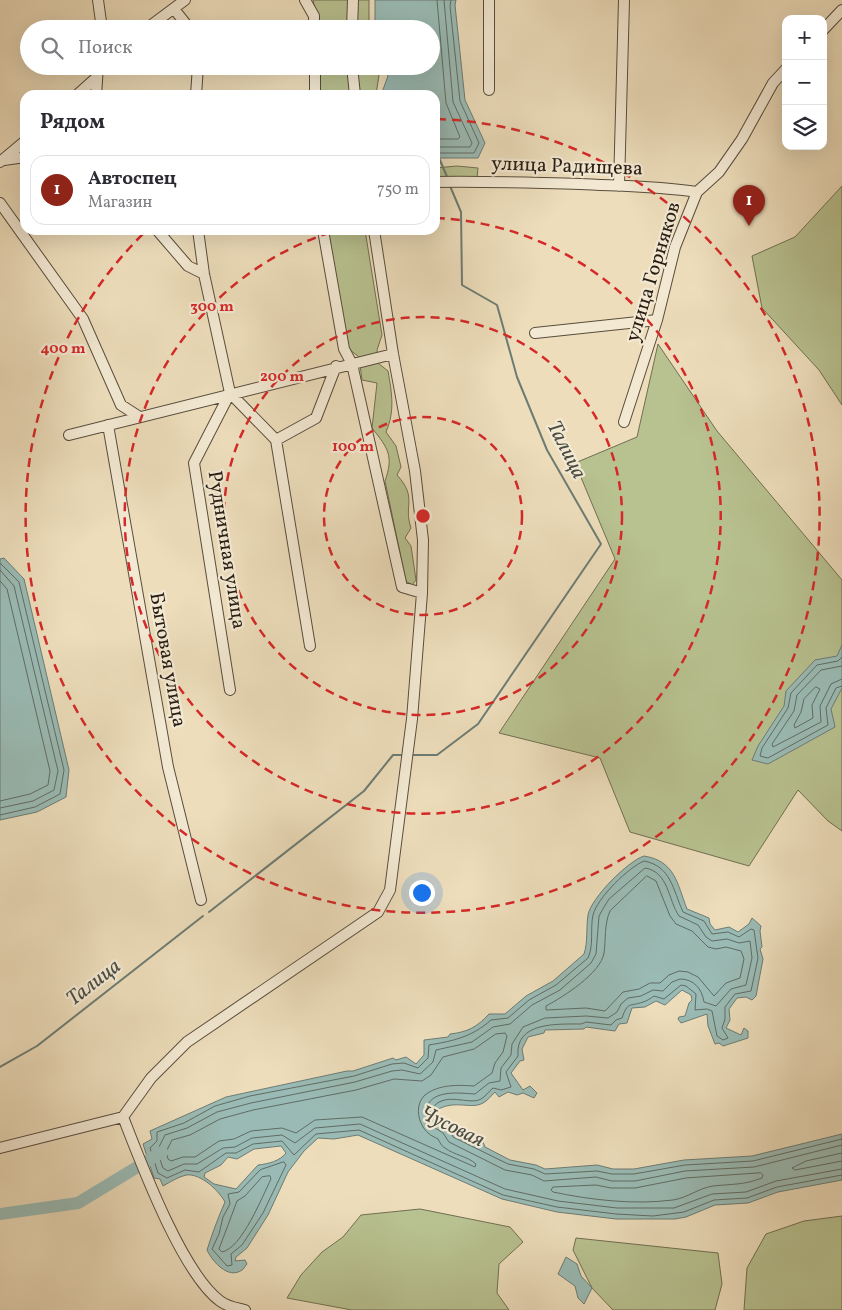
<!DOCTYPE html>
<html lang="ru">
<meta charset="utf-8">
<style>
:root{--surface:#fff;--page:#f7f7f7;--text:#2b2b33;--muted:#7c7c81;--line:#e1e1e2;--accent:#8f2418}
body{margin:0;font-family:Vollkorn,serif;background:var(--page);color:var(--text)}
.controls{position:absolute;right:15px;top:15px;display:grid;overflow:hidden;border-radius:10px;box-shadow:0 5px 20px #0002}
.controls button{width:45px;height:45px;display:grid;place-items:center;padding:0;border:0;border-bottom:1px solid var(--line);background:var(--surface);color:var(--text);font:25px sans-serif}
.you{position:absolute;left:421px;top:892px;width:18px;height:18px;margin:-12px;border:4px solid #fff;border-radius:50%;background:#1a73e8;box-shadow:0 0 0 8px #1a73e833}
.badge{display:grid;place-items:center;width:32px;height:32px;border-radius:50%;background:var(--accent);color:#fff;font-size:16px;font-weight:700}
.pin{position:absolute;translate:-50% -41px;filter:drop-shadow(0 1px 2px #0008)}
.pin::after{content:'';position:absolute;top:26px;width:18px;height:15px;background:inherit;clip-path:polygon(0 0,100% 0,50% 100%)}
.list{margin:0;padding:0;list-style:none}
h2{display:flex;justify-content:space-between;align-items:center;height:65px;margin:0;padding:0 20px;font-size:21px}
h2 small{font-size:16px;font-weight:400;color:var(--muted)}
.list li{display:grid;grid-template-columns:32px 1fr auto;gap:15px;align-items:center;box-sizing:border-box;height:70px;margin:0 10px 10px;padding:0 10px;border:1px solid var(--line);border-radius:15px}
.list b{display:block;font-size:19px;white-space:nowrap}
.list p{margin:0;font-size:16px;white-space:nowrap;color:var(--muted)}
.list em{font-size:16px;font-style:normal;color:var(--muted)}
.icon{flex:none;width:28px;height:28px;fill:none;stroke:currentColor;stroke-width:2;stroke-linecap:round;stroke-linejoin:round}
.map{position:relative;flex:none;width:842px;height:1310px;overflow:hidden}
.search{position:absolute;background:var(--surface);box-shadow:0 5px 20px #0002;left:20px;top:20px;width:420px;height:55px;display:flex;align-items:center;gap:12px;box-sizing:border-box;padding:0 18px;border-radius:28px;color:var(--muted);font-size:19px}
.panel{position:absolute;background:var(--surface);box-shadow:0 5px 20px #0002;left:20px;top:90px;width:420px;height:145px;border-radius:15px}
.map>svg:first-child{display:block}
.green{fill:#b8c190;stroke:#706f52}
.water{fill:#9abbb5;stroke:#6c7c74;fill-rule:evenodd}
.lines{fill:none;stroke-linecap:round;stroke-linejoin:round}
.shore{stroke:#606c64;stroke-width:1}
.stream{stroke:#6c7c74;stroke-width:2}
.river{stroke:#9abbb5;stroke-width:12}
.minor-casing{stroke:#584d3d;stroke-width:12}
.minor{stroke:#f3e9d3;stroke-width:10}
.ring{fill:none;stroke:#d62828;stroke-width:2.5;stroke-dasharray:9 6}
.labels{text-anchor:middle;dominant-baseline:central;stroke-width:4.5;stroke-linejoin:round;paint-order:stroke}
.street-label{font-size:20px;fill:#271d13;stroke:#f3e9d3}
.water-label{font-size:21px;font-style:italic;fill:#4a4c44;stroke:#f3e9d3}
.centre{fill:#d62828;stroke:#f3e9d3;stroke-width:2.5}
.ring-label{font-size:15px;text-anchor:middle;font-weight:bold;fill:#d62828;stroke:#f3e9d3;stroke-width:4.5;stroke-linejoin:round;paint-order:stroke}
</style>
<div class="map">
<svg width="842" height="1310" viewBox="0 0 842 1310">
<rect width="100%" height="100%" fill="#edddbb"/>
<filter id="stains"><feTurbulence type="fractalNoise" baseFrequency=".004" numOctaves="4"/><feColorMatrix values="0 0 0 0 .2 0 0 0 0 .09 0 0 0 0 .02 0 0 0 .5 -.17"/></filter>
<radialGradient id="worn" r=".72"><stop offset=".6" stop-color="#630" stop-opacity="0"/><stop offset="1" stop-color="#630" stop-opacity=".3"/></radialGradient>
<path class="green" d="M313,0h56v29h-50z
M320,66h53l6,9 -3,20h-56z
M457,166l21,2 -1,10h-42v-10z
M842,186v219l-23,-35 -57,-62 -10,-52 43,-19z
M327,230h38l17,105 -5,15 1,13 10,8c4,23 7,40 -2,61l10,14 5,21 -4,8c21,23 6,30 14,53l-6,10 6,8 5,34 -4,5 -6,-4 -21,-100c9,-25 3,-33 -13,-53l5,-45 -15,-3 -3,-23 -10,-8z
M658,344l59,87 125,149v251l-14,-10 -30,-31 -49,76 -119,-34 -30,-74 -101,-25 116,-174 -40,-96 62,-26z
M420,1209l90,18 13,15 -24,22 -2,29 12,17h-157l-65,-12 14,-23 21,-23 21,-15 18,-22z
M842,1216v94h-98l3,-42 19,-34 38,-13z
M576,1238l142,15 4,31 -7,26h-102l-21,-22 -19,-38z"/>
<path class="water" d="M375,0h81l-1,5 10,95 20,43 -7,15h-43v-63h-54l7,-19 -5,-10h48v-37h-56z
M4,558l20,21 45,191 -3,27 -29,15 -37,8v-261z
M842,645v43l-11,21 4,18 -67,37 -16,-4 6,-14 26,-40 2,-15 29,-31 22,-4z
M644,856c31,5 33,27 43,53l22,9 1,6 5,6 14,-3 9,5 11,-8 3,-6 9,8 -1,5 2,16 -2,2 3,10 -7,37 -4,4 -6,-3 -9,1 -8,11 1,11 -4,8 15,7 3,-7 4,3v7l-25,8 -4,-3 -4,1 -7,-18 -1,-12 -26,9 -3,-4 1,-2 6,-1 4,-13 3,-3 -1,-5 -9,-5 -17,15 -9,-4 -11,6 -13,1 -5,15 -8,1 -4,7 -29,-4 -2,2 -39,1 -1,3 -16,4 -6,12 2,11 -4,1 -9,12 12,17 7,-4 7,7 -3,5 -11,-5 -6,2 -9,-3 -9,5 -4,-5c-4,4 -8,9 -12,11 -12,7 -28,-4 -46,7l4,9 14,7v7l25,11 3,-2 2,5 25,13 26,5 9,4 52,-4 16,4h21l50,-9 68,-4 90,-22v46l-64,12 -30,11 -33,2 -29,12 -11,2h-59l-59,-7 -55,-13 -144,-64 -24,4 -16,-1 -14,13 -16,21 -20,43 -21,33 -11,9 -1,4 10,-1 2,4c-2,2 -3,5 -5,6 -14,10 -30,-9 -35,-20 5,-16 11,-32 18,-48 -6,-11 -24,-29 -39,-27 -8,2 -16,7 -23,11l-3,-7 -6,-1 -11,-34 9,-5 -2,-8 76,-34 121,-26h6l40,-13 3,2 10,-3 10,7 8,-9v-15l24,-3 2,-3c18,-2 27,-7 39,-20h16l21,-18 27,-15 31,-27c4,-12 2,-26 4,-39 3,-17 40,-54 56,-59zM281,1146l5,7c-6,8 -18,11 -28,12l-22,24 -22,-5 -10,-7 1,-4 16,-8 7,-8 9,2 17,-10z
M566,1257l11,7 4,12 11,12 -8,16 -6,-6 -3,-12 -17,-12z"/>
<g class="lines">
<path class="shore" d="M435,139h23l2,-2 -14,-34 -9,-103
M435,147h35l2,-4 -19,-41 -9,-102
M435,153h39l5,-10 -19,-42 -10,-95 1,-6
M0,563l19,19 45,188 -4,24 -25,13 -35,8
M0,570l14,16 44,185 -4,19 -21,11 -33,7
M0,581l7,8 43,182 -2,14 -18,9 -30,7
M842,657l-4,4 -21,4 -26,28 -3,15 -26,40 -2,8 8,2 60,-33 -2,-17 10,-20 6,-2
M842,666l-21,4 -24,25 -3,16 -22,33 1,3 48,-25 -1,-16 11,-22 11,-5
M816,687l4,2 -8,16 1,13 -18,10 -1,-3 7,-13 3,-13z
M647,876l9,5 14,35 6,8 16,7 16,16 8,2 10,-2 15,4 3,8 -4,19 -14,5 -12,13 -16,-19 -10,-5 -9,-1 -10,4 -9,8h-10l-11,6 -16,3 -18,19 -19,-3 -40,2v-4c17,-9 55,-33 58,-53 2,-14 0,-29 6,-42z
M496,1034l9,-1 2,3 -4,16 -8,11 -3,10 -18,13c-16,-1 -35,-2 -49,9 -11,10 -7,29 3,38 3,3 7,4 10,6 2,3 3,7 7,9 9,7 22,8 31,16l-1,3 -113,-50 -47,3 -19,13 -14,-5 -31,3 -17,8 -15,2 -24,16h-12l-12,4 -3,-2 -2,-7 6,-12 18,-5 30,-16 33,-9 103,-20 38,-11 28,2 9,-6 12,-18 31,-8z
M842,1139l-89,22 -68,4 -51,9h-22l-15,-3 -52,3 -11,-5 -26,-5 -55,-27 -4,-8 -12,-7 -5,-13c12,-19 37,-3 49,-10 4,-2 8,-8 12,-11l8,2 10,-3 -5,-15 12,-16c-3,-34 38,-32 63,-32l5,-2 25,3 5,-5 6,-2c6,-17 7,-11 21,-16 4,-1 8,-4 11,-6l10,3 17,-14 5,1 10,8 -1,16 12,-1 5,2 5,25 6,4 5,-2 -6,-10 3,-9v-12l10,-13 16,-3 7,-33 -4,-28 -3,-1 -12,8 -11,-5 -16,2 -8,-13 -21,-9c-10,-22 -12,-46 -39,-51 -15,6 -47,37 -51,54 -3,13 1,30 -5,43l-32,27 -27,15 -21,18 -17,2c-19,17 -38,21 -62,25l-1,13 -10,10 -14,-5 -12,1 -38,12 -104,20 -35,10 -31,17 -27,9v9l-7,7 8,25 9,5 18,-8 14,2 27,-19h10l17,-9 29,-3 12,14 22,-21 43,-4 144,65 54,12 59,7 37,2 31,-4 30,-12 33,-2 30,-11 65,-12
M842,1145l-88,22 -69,4 -50,10h-23l-16,-4 -52,4 -12,-6 -27,-5 -56,-28 -6,-9 -11,-7 -6,-16c4,-21 33,-17 49,-16l14,-11 11,-2 1,-13 10,-13 1,-11 11,-17 22,-9 41,-2 22,2 9,-6 4,-8 7,-6 13,-2 12,-6 10,1 9,-9 8,-3c14,0 22,10 24,23l12,4 15,-17 15,-4 6,-27 -2,-17 -11,2 -12,-4 -15,2 -6,-4 -8,-12 -19,-9c-11,-16 -10,-44 -34,-48l-36,31 -5,8 -5,9 -3,38 -5,9 -31,27 -28,15 -22,19 -17,3 -21,15 -36,8 -3,12 -13,12 -18,-4 -10,1 -37,11 -104,21 -34,9 -30,16 -22,7 -8,16 6,17 5,3 16,-7h13l26,-16 12,-1 17,-9 30,-3 13,8 20,-15 45,-4 145,65 53,12 59,7h57l38,-14 34,-2 30,-11 66,-12
M842,1153l-36,8 -14,7 3,2 47,-9
M284,1162l2,3 -23,48 -21,32 -11,9 1,11 -5,1 -15,-17 7,-15 4,-17 7,-13 -2,-10 11,-2 21,-22z
M761,1173l2,2 -1,3c-18,7 -30,6 -49,8 -14,2 -26,12 -40,14 -39,5 -82,0 -120,-8l-2,-2 2,-3 43,-2 15,3h24l51,-10z
M270,1176l1,3c-9,18 -29,69 -49,73l-3,-3 18,-48 8,-5 17,-19z"/>
<path class="stream" d="M439,158l9,21
M413,755h24l41,-31 123,-180 -54,-94 -30,-73 -20,-72 -35,-20 -1,-73 -11,-26
M209,912l155,-121 29,-36h8
M0,1067l37,-21 166,-130"/>
<path class="river" d="M0,1214l78,-11 84,-51"/>
<defs>
<path id="minor" d="M98,0l4,29
M305,0l9,16v13
M174,9l16,20
M146,29l39,-29
M352,29l1,-29
M823,30l19,-20
M315,66v29
M352,66l3,29
M489,90v-90
M77,95l19,-17
M96,95l2,-29
M196,95l2,-29
M4,160l21,-3
M0,162l25,-21
M435,182c48,-1 96,1 145,2 39,2 78,2 117,8
M619,186l5,-186
M0,203l83,116 38,86 17,11
M157,230l31,36 16,8
M198,230l6,44 26,119 46,47 34,206
M323,230l21,119 8,15 50,223 20,6
M535,333l122,-13
M624,422l33,-102 18,-73 22,-55 22,-20 23,-33 31,-56 13,-14
M108,425l60,342 33,133
M69,435l324,-81
M276,440l40,-22 20,-52
M230,690l-36,-227 36,-70
M123,1117c18,46 59,156 97,184 8,6 17,7 25,9
M0,1148l123,-31 28,-39 36,-36 191,-130 12,-22 22,-171 10,-126 1,-53 -8,-69 -22,-117 -19,-124"/>
</defs>
<use href="#minor" class="minor-casing"/>
<use href="#minor" class="minor"/>
</g>
<g class="ring">
<circle cx="423" cy="516" r="99"/>
<circle cx="423" cy="516" r="199"/>
<path d="M436 218A298 298 0 1 1 338 230"/>
<path d="M437 119A397 397 0 1 1 147 230"/>
</g>
<g class="labels">
<g class="street-label">
<text transform="translate(567 167) rotate(2)">улица Радищева</text>
<text transform="translate(654 272) rotate(-73)">улица Горняков</text>
<text transform="translate(226 550) rotate(81)">Рудничная улица</text>
<text transform="translate(167 660) rotate(80)">Бытовая улица</text>
</g>
<g class="water-label">
<text transform="translate(566 450) rotate(63)">Талица</text>
<text transform="translate(94 983) rotate(-38)">Талица</text>
<text transform="translate(452 1127) rotate(26)">Чусовая</text>
</g>
</g>
<circle cx="423" cy="516" r="8" class="centre"/>
<g class="ring-label">
<text x="212" y="311">300 m</text>
<text x="63" y="353">400 m</text>
<text x="282" y="381">200 m</text>
<text x="353" y="451">100 m</text>
</g>
<rect width="100%" height="100%" filter="url(#stains)"/>
<rect width="100%" height="100%" fill="url(#worn)"/>
</svg>
<div class="controls">
<button>+</button>
<button>−</button>
<button><svg class="icon" aria-label="layers" viewBox="0 0 24 24"><path d="M12 4l9 5-9 5-9-5zM3 14l9 5 9-5"/></svg></button>
</div>
<div class="you"></div>
<div class="pin badge" style="left:749px;top:226px">1</div>
<div class="search"><svg class="icon" aria-label="search" viewBox="0 0 24 24"><circle cx="10" cy="10" r="6"/><path d="M15 15l6 6"/></svg>Поиск</div>
<section class="panel">
<h2>Рядом<small></small></h2>
<ul class="list">
<li><span class="badge">1</span><div><b>Автоспец</b><p>Магазин</p></div><em>750 m</em></li>
</ul>
</section>
</div>
